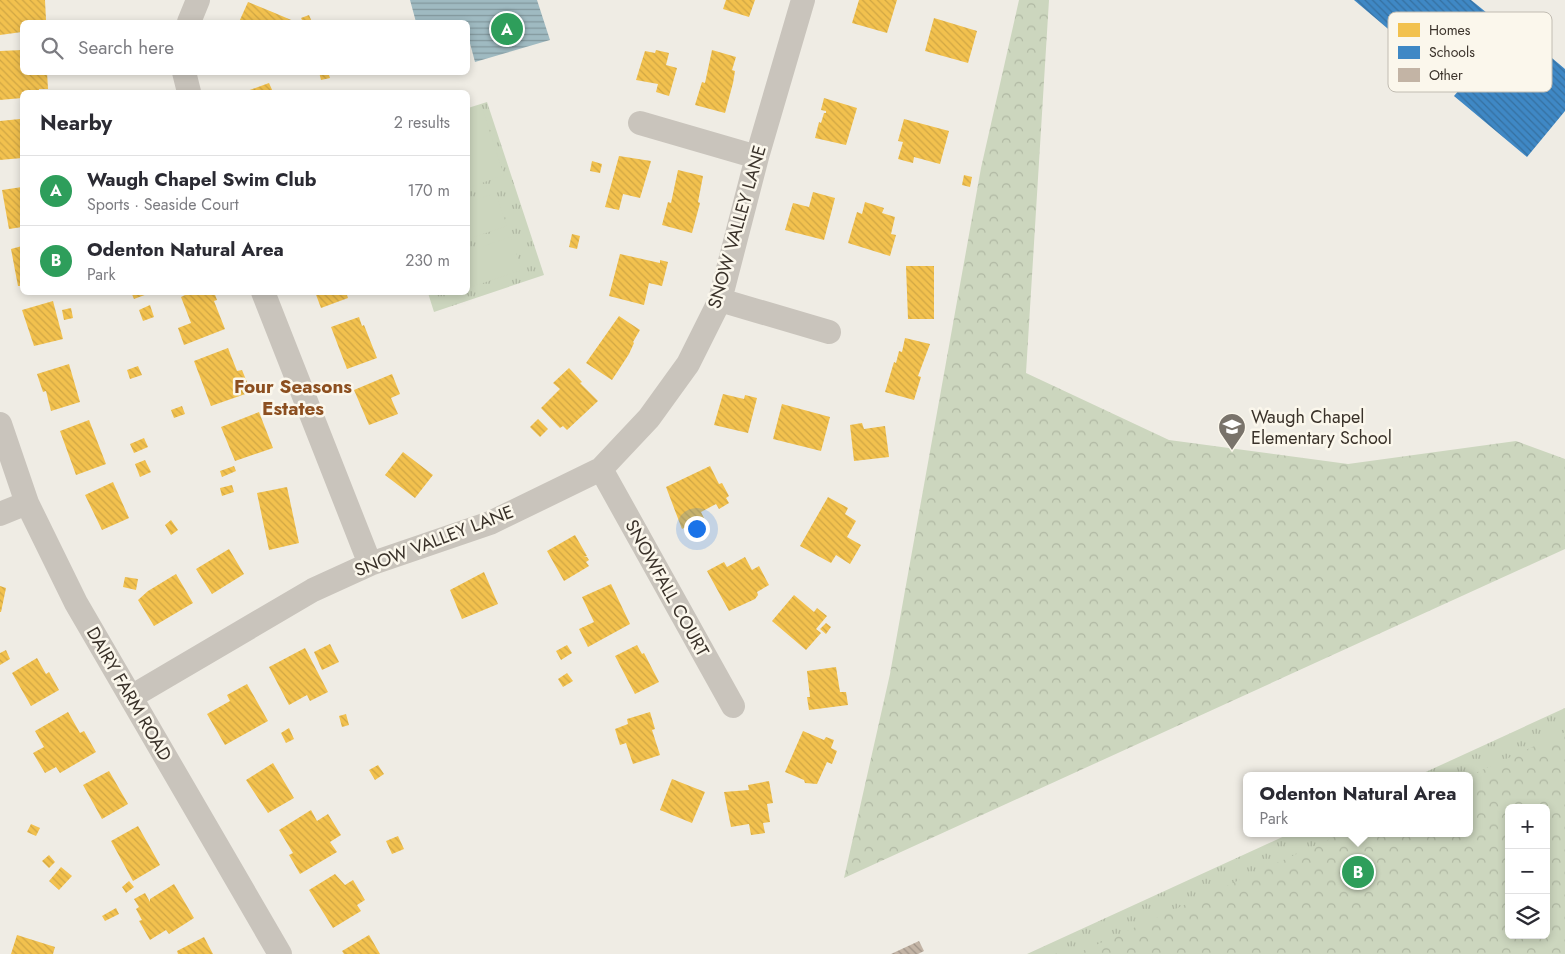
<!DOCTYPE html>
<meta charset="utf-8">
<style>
:root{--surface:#fff;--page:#f2f2f3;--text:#2b2b33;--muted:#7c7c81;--line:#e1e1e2;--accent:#b45309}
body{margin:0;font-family:Jost,sans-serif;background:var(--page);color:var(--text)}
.controls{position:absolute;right:15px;bottom:15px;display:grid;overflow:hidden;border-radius:8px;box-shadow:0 2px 8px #0003}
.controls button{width:45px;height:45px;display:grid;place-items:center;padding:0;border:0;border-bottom:1px solid var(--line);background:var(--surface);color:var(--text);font:25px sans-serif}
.you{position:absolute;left:696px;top:528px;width:18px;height:18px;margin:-12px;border:4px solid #fff;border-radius:50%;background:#1a73e8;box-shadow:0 0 0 8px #1a73e833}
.badge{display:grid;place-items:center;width:32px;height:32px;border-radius:50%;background:var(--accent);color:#fff;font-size:16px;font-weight:700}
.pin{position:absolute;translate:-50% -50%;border:2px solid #fff;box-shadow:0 1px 5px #0006}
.popup{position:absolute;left:1243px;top:772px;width:230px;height:65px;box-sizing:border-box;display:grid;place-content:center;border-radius:8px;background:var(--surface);filter:drop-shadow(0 1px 4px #0005);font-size:16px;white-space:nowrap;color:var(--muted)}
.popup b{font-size:19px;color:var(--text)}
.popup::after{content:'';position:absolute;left:50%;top:100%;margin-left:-10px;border:10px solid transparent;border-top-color:var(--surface)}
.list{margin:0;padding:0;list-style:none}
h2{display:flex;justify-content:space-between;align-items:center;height:65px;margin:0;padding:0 20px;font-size:21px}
h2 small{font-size:16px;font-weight:400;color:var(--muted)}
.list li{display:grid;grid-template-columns:32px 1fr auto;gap:15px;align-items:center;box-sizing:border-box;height:70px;padding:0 20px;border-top:1px solid var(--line)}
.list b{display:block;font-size:19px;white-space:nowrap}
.list p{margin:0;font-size:16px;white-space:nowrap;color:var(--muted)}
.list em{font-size:16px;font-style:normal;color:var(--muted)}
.icon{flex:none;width:28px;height:28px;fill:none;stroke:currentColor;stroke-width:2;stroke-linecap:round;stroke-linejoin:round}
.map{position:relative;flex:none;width:1565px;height:954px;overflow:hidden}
.search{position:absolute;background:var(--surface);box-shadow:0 2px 8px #0003;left:20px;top:20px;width:450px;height:55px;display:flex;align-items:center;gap:12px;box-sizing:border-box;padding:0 18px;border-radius:8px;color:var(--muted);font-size:19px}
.panel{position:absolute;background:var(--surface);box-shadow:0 2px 8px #0003;left:20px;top:90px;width:450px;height:205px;border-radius:8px}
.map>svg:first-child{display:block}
.grass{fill:url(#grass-tufts);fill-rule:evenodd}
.forest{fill:url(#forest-crowns);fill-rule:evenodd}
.garden{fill:#ccd6be}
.water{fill:url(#water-rules)}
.homes{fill:url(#homes-back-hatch)}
.schools{fill:url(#schools-back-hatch)}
.building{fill:url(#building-back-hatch)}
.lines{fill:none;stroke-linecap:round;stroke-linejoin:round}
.minor{stroke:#c9c4bc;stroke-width:24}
.labels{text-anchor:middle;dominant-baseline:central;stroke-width:5;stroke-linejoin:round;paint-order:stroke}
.street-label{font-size:18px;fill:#3a322a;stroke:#fbf7ec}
.poi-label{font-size:18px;fill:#3a322a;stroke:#fbf7ec;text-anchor:start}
.neighbourhood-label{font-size:19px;font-weight:bold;fill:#8c4f20;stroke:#fbf7ec}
.key{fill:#fbf7ec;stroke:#c1bcb2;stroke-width:1}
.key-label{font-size:14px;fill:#3a322a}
</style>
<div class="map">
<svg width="1565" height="954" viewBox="0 0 1565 954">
<defs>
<pattern id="grass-tufts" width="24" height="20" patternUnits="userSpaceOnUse" patternTransform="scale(1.25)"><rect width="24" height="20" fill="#ccd6be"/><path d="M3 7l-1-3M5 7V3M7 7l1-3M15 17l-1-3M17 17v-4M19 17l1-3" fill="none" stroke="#b0b8a3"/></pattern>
<pattern id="forest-crowns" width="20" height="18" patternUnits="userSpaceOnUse" patternTransform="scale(1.25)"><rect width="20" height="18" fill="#ccd6be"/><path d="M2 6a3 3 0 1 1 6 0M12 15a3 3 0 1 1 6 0" fill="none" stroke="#b0b8a3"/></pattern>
<pattern id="water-rules" width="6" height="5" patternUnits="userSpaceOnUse" patternTransform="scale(1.25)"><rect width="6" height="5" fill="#9fbac1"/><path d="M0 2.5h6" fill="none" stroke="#83989d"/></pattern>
<pattern id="homes-back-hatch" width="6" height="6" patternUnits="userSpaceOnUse" patternTransform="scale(1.25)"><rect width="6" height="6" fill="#f2c14e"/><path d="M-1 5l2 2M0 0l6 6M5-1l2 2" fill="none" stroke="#d0a644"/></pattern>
<pattern id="schools-back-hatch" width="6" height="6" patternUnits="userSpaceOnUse" patternTransform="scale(1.25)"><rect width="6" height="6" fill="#3f88c5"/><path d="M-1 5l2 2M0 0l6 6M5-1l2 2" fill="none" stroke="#3670a0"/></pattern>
<pattern id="building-back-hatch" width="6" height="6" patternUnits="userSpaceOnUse" patternTransform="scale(1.25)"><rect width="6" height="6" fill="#c3b4a5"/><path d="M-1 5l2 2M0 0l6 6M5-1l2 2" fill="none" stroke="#9f9387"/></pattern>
</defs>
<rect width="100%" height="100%" fill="#efece4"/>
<path class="grass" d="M487,102l57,173 -110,37 -6,-19 40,-1v-184z
M1565,708v246h-538l264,-121h178v-57h-52zM1509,808h37v127h-37z"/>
<path class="forest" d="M1019,0h30l-23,373 143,67 179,24 168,-23 49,18v90l-721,329 46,-204 91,-506z
M1565,732v222h-489l267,-121h126v-57zM1509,808h37v127h-37z"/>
<path class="garden" d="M481,105l23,70 -36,13v-78z
M496,193l11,33 -39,13v-37z
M511,237l11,33 -54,18v-37z"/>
<path class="water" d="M410,0h127l13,40 -75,22 -7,-26v-14h-52z"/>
<path class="homes" d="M0,0h45l1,20 -24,2v10l-22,3z
M726,0h29l-6,17 -26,-8z
M859,0h38l-10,33 -35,-10z
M248,2l22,9 26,11h-57z
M309,15l3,7h-9l-2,-4z
M934,18l43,13 -9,32 -43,-12z
M22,50v22h25l1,17h-9v3h-17v6l-22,2v-49z
M656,50l13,3 -3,12 11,3 -8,28 -13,-4 2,-8 -22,-4 9,-29 10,2z
M712,50l24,7 -4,13 3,1 -2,12 -8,30 -30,-8 7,-23 3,1z
M319,72h9l2,6 -9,2z
M269,83l4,9h-29z
M824,98l33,10 -11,37 -31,-7 4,-16 2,1 3,-10h2v-2l-5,-1z
M20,119h2v39l-22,2v-39z
M904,119l45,12 -9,33 -26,-7 -1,6 -15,-4 5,-17 -5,-1z
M619,156l32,5 -11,37 -17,-4 -4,16 -14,-3z
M592,161l10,3 -2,9 -10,-2z
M678,170l25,6 -5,26 2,1 -8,30 -30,-8 6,-23 3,1z
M964,175l8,2 -2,10 -8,-2z
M22,187v40l-13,2 -7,-39z
M813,192l22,6 -11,42 -39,-10 8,-27 16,4z
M865,202l19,6 -2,5 13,4 -4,17 5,1 -6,21 -42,-13 9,-31 5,2z
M572,234l8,2 -3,13 -8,-2z
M22,246v40h-4l-7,-37z
M620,254l40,9v-3l8,2 -6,24 -13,-3 -5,22 -35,-9z
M906,266h28v53h-26z
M131,292h19v1l-16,6z
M191,292h23l3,8 -3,1 11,28 -41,16 -6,-17 13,-5 -10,-26z
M315,292h31l2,6 -27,10z
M53,301l10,38 -29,7 -12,-36z
M150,305l4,12 -11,4 -4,-11z
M71,308l2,10 -9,2 -2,-10z
M619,316l21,14 -7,12 1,1 -5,11 -17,26 -26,-17z
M359,317l3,9 2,-1 13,33 -30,11 -16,-42z
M905,338l25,6 -12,32 3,1 -7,23 -29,-8 9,-30 2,1 3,-12 3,1z
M228,348l9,23 5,-1 9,22 -40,14 -17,-45z
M69,364l11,38 -29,9 -5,-20 -3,1 -6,-18z
M138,366l4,9 -12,4 -3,-9z
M569,368l13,14 -2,1 18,18 -31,29 -4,-4 -3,2 -19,-20 19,-19 -7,-6z
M392,374l8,20 -9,4 7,16 -29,11 -15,-35z
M723,394l21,5 1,-4 12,3 -9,35 -34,-8z
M782,404l48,13 -9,34 -48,-12z
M182,406l3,8 -11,4 -3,-8z
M259,412l14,36 -38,13 -14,-34z
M538,419l10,10 -8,8 -10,-10z
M89,420l17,44 -30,11 -16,-44z
M862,423l2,6 21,-3 4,31 -35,4 -4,-36z
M144,438l4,9 -14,6 -4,-9z
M403,452l30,23 -18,23 -30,-23z
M145,460l6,12 -11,5 -5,-13z
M234,466l2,5 -14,6 -2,-6z
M710,466l9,18 3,-1 7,13 -3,2 3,5 -10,6 -3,-5 -15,8 3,6 -22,11 -16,-42z
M113,482l16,36 -27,12 -17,-35z
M232,485l2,7 -12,4 -2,-8z
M287,487l12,56 -30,7 -12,-57z
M828,497l20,11 -3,6 11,7 -9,16 14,8 -11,19 -14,-9 -5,8 -31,-17z
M171,520l7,10 -7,5 -6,-10z
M575,535l12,21 -3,1h3l2,3 -3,2 3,4 -25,15 -17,-30z
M229,549l15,25 -32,20 -16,-25z
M745,557l7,13 7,-4 10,19 -12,7 1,3 -3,4 -26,12 -22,-40 17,-9 3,5z
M484,572l14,32 -36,15 -12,-29z
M176,574l17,29 -39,23 -16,-26 10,-9z
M125,577l13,2 -2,11 -13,-3z
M611,584l19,40 -42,23 -9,-18 15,-7 -12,-25z
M0,586l6,2 -5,24h-1z
M794,595l20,17 3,-4 10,8 -11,13 5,4 -15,17 -34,-29z
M826,623l5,4 -5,7 -6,-5z
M330,644l9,18 -17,8 -8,-18z
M567,645l5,8 -11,7 -5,-9z
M637,645l5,9 2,-1 15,29 -24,12 -20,-38z
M305,648l23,44 -18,9 -3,-6 -18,10 -20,-38z
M6,650l4,9 -10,6v-12z
M37,658l9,16 3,-2 10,18 -28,16 -19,-33z
M836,667l4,25h6l2,13 -39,5 -2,-13h3l-3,-26z
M567,673l6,8 -10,6 -5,-8z
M247,684l21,37 -43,24 -18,-31 23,-13 -3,-6z
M68,712l12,21 4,-2 12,21 -36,21 -4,-6 -11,6 -12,-20 11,-6 -9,-16z
M650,712l5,17 -3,1 8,25 -27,9 -7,-21 -6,2 -5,-16 13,-5 -1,-5z
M346,714l3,11 -7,2 -3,-11z
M289,728l5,11 -8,4 -5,-10z
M803,731l21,9 2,-3 8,3 -3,8 6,3 -5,13 -5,-2 -10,22 -12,-1 -1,-3 -19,-8z
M273,763l21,35 -26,15 -22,-33z
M378,765l6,9 -9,6 -6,-10z
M109,771l19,33 -26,15 -19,-34z
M672,779l33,13 -13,31 -32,-13z
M769,781l4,22 -6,1 3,18 -7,1 2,10 -14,2 -2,-11 -18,3 -7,-35 25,-2 -1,-5z
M311,810l6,11 11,-7 13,21 -11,7 7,10 -37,22 -11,-19 4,-2 -14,-23z
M31,824l9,4 -4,8 -9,-4z
M138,826l22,39 -27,16 -22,-40z
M398,836l6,13 -12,5 -6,-13z
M49,855l6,7 -6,6 -7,-7z
M61,867l11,9 -13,14 -10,-9z
M335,874l10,11 8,-5 12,20 -8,5 4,6 -28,17 -24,-38z
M129,881l5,6 -8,6 -4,-6z
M174,884l20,34 -25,16 -3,-4 -16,10 -11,-19 3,-1 -6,-11 3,-2 -5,-8 11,-6 5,9v-3z
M116,908l3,6 -14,7 -3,-5z
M17,935l38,12 -2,7h-42z
M369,935l11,19h-36l-2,-3z
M204,937l9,17h-35l-1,-3z"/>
<path class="schools" d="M1354,0h117l32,26 -6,7 7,5 10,-12 51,43v42l-38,46 -73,-61 10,-12 -6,-5 -5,5z"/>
<path class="building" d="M919,941l5,10 -6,3h-27z"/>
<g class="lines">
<path class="minor" d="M189,22l9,-22
M184,72l5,20
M640,123l117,34
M263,292l107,272
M720,300l109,32
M0,424l27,79 49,100 204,351
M601,469l132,237
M0,514l27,-11
M131,697l182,-107 57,-26 120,-41 111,-54 48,-51 39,-54 32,-64 37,-143 46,-157"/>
</g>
<defs>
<symbol id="school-pin" viewBox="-11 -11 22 30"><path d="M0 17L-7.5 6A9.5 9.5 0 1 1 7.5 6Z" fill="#79736b" stroke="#fbf7ec"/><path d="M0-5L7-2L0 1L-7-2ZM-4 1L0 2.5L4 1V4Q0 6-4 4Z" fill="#fff"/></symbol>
</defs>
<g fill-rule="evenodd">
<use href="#school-pin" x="1216" y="411" width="32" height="43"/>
</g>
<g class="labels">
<g class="street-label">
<text transform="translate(737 227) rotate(-74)">SNOW VALLEY LANE</text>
<text transform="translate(434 541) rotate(-21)">SNOW VALLEY LANE</text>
<text transform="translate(667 588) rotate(61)">SNOWFALL COURT</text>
<text transform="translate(129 694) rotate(60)">DAIRY FARM ROAD</text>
</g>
<g class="poi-label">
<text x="1251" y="417">Waugh Chapel<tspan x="1251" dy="21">Elementary School</tspan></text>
</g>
<g class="neighbourhood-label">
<text x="293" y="386">Four Seasons<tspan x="293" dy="22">Estates</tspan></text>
</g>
</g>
<rect x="1388" y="12" width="164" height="80" rx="8" class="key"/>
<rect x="1398" y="23" width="22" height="14" fill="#f2c14e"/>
<rect x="1398" y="46" width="22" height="13" fill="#3f88c5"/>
<rect x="1398" y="68" width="22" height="14" fill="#c3b4a5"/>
<g class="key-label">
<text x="1429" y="35">Homes</text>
<text x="1429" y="57">Schools</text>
<text x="1429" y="80">Other</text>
</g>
</svg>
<div class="controls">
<button>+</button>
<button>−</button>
<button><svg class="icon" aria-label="layers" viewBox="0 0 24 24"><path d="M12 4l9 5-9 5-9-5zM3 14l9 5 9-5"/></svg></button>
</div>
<div class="you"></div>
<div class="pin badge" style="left:507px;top:29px;background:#2e9e5b">A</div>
<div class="pin badge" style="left:1358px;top:872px;background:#2e9e5b">B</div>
<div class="popup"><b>Odenton Natural Area</b>Park</div>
<div class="search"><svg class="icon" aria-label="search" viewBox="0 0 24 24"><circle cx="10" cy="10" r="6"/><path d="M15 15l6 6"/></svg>Search here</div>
<section class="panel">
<h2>Nearby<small>2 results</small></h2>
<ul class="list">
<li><span class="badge" style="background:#2e9e5b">A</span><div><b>Waugh Chapel Swim Club</b><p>Sports · Seaside Court</p></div><em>170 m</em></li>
<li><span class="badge" style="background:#2e9e5b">B</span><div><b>Odenton Natural Area</b><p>Park</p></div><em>230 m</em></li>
</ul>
</section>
</div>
